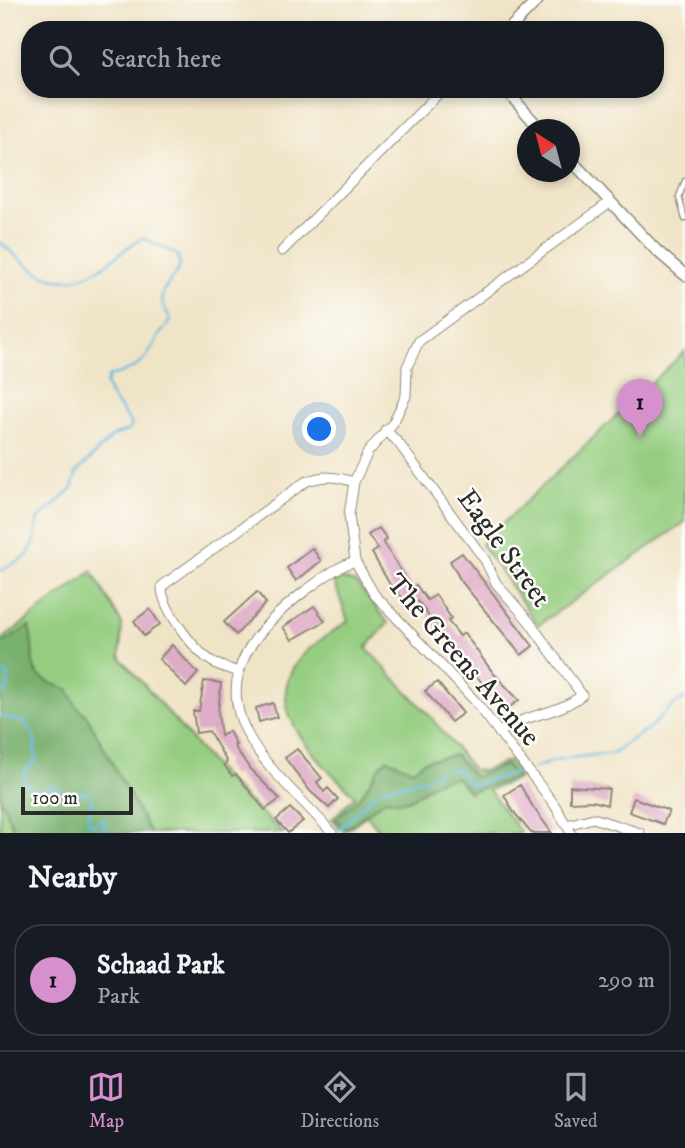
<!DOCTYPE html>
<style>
:root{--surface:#171b24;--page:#242831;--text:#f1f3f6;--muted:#9ea1a6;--line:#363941;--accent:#d690ce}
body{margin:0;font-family:"IM FELL DW Pica",serif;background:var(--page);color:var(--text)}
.compass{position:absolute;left:517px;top:119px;width:63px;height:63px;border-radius:50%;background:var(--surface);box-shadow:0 4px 10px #0003;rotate:324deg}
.scale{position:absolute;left:21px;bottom:18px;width:112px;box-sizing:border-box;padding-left:7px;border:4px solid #2b2b2b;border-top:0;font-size:19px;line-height:24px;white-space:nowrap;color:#2b2b2b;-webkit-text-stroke:5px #fdfcf7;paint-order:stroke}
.you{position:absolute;left:320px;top:430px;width:24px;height:24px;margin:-18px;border:5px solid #fff;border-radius:50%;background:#1a73e8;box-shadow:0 0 0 10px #1a73e833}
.badge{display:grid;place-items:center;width:46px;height:46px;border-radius:50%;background:var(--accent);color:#111;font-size:23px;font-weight:700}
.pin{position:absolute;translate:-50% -58px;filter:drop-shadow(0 2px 4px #0008)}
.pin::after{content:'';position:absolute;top:37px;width:24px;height:21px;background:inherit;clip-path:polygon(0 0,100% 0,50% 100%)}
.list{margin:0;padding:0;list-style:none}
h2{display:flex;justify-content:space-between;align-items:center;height:91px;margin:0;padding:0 28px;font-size:30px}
h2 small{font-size:23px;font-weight:400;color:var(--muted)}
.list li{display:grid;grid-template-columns:46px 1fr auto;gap:21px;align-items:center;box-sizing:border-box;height:112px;margin:0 14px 14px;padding:0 14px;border:2px solid var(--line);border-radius:28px}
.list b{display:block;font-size:26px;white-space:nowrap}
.list p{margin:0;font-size:23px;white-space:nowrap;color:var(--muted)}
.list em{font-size:23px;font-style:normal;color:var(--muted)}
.icon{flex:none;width:38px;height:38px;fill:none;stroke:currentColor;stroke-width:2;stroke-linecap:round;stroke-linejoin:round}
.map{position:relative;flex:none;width:685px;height:833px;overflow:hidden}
.search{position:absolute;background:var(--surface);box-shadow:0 4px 10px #0003;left:21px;right:21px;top:21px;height:77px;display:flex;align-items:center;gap:18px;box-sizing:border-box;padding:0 24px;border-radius:28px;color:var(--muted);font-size:26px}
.sheet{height:217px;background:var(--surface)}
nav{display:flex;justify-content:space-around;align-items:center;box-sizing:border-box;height:98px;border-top:2px solid var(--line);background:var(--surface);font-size:19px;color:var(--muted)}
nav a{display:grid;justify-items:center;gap:4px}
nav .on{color:var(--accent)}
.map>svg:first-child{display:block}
.green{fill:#95cd80;stroke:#607c56;stroke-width:2}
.forest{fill:#78b06e;stroke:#526e4c;stroke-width:2}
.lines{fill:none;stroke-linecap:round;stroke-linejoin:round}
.stream{stroke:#64b8e0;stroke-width:2.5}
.building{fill:#dfacc8}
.service-casing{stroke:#8e8879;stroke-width:7}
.minor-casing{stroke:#8e8879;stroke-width:11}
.tertiary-casing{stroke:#8e8879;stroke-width:13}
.service{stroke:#fff;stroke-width:4.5}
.minor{stroke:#fff;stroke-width:9}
.tertiary{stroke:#fff;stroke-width:10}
.labels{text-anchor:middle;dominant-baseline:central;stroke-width:5;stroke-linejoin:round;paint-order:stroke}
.street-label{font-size:28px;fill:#2b2b2b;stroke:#fdfcf7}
</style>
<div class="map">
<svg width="685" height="833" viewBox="0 0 685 833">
<rect width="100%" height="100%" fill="#fdfcf7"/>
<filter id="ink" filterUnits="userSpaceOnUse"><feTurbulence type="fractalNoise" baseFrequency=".0143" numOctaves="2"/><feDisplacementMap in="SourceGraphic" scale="14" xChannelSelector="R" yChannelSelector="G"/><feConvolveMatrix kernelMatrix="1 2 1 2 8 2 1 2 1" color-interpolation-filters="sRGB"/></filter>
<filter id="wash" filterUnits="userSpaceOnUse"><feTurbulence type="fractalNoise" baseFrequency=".00686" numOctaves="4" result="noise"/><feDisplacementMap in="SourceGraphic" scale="28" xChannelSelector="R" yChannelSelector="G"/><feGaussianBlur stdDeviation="1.57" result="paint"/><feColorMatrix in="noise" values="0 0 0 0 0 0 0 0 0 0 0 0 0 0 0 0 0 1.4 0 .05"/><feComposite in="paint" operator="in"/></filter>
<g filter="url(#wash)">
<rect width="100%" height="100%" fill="#f0e4c7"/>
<path class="green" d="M685,351v171l-147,103 -57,-81z
M92,571l30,53 -2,33 107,124 56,52h-283v-192z
M343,579l13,4 32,40 -22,25 65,69 42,53 9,1 27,-10 13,17 -33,12 32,43h-140l-14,-18 -23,17 -12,-13 23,-23c-36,-35 -102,-91 -50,-143 12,-12 29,-22 43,-32l-14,-39z"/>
<path class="forest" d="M29,626c10,39 -10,48 39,63l9,18 10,9 63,117h-135l-15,-36v-152z
M455,755l19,22 32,-12 11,13 -48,14 -13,-15c-5,1 -12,2 -17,4 -21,9 -28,27 -53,18l-40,30 -10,-10c8,-8 18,-15 25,-24 10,-12 14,-26 26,-36l26,11 11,-9z"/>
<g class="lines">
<path class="stream" d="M0,242c32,28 55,53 99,27 15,-9 27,-23 44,-31l35,17 2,12c-15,24 -27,25 -9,53 -28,31 -14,45 -62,56l-3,9 6,13 20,26 -3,6 -16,6 -37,37 -4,16 -34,30 -4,24 -7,13 -27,15
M0,640v7
M0,673l8,2v15l-8,5
M0,716l24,6 10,14 2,24 -12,12 2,12 9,8 18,-6 14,7h19l6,8 -4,19 3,5 14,-6v8l-5,6
M446,768l12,2 11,13 5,2 47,-14
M534,768l26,-9 55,-6c10,-10 19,-15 31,-23 15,-10 22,-25 39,-31
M381,789l44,-10 14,-7
M338,830l37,-36"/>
</g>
<g id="blocks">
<path class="building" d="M379,528l8,11 -4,3 29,46 4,-3 11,15 9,-5 15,23 -3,3 12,15 4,-3 30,41 25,26 -15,11 -47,-60 -6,-3 -33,-47 -9,6 -10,-14 -3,2 -24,-42 6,-4 -10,-14z
M312,548l9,13 -25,20 -9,-13z
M462,553l71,93 -12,9 -60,-74 -11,-20z
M257,592l9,11 -30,32 -12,-13z
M314,606l11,15 -33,19 -9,-13z
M150,609l10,15 -16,12 -10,-15z
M172,645l26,28 -12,14 -27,-28z
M204,681l17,2 -3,29 3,24 8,-5 7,14 -2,1 16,23 30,30 -15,11 -29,-36 -4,2 -8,-11 3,-3 -18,-31 -13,2 -3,-22h6z
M437,682l26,31 -12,9 -26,-31z
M273,703l4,14 -18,5 -3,-14z
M297,749l25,29 -5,4 7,10 4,-4 10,11 -9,9 -19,-17 -25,-33z
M520,785l13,22 19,26h-21l-18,-22 -9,-16z
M570,786l39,3 -2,16 -14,-4 -23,1z
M634,798l35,13 -6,13 -34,-12z
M290,808l13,13 -15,12 -12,-13z"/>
</g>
</g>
<g filter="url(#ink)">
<use href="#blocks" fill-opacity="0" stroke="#8e8879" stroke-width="2"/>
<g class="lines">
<defs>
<path id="service" d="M685,181l-6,16 6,22"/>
<path id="minor" d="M282,251l161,-162
M385,430l12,11 88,119 11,23 32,37 54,75c-26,21 -58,18 -83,38
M239,672c-9,-3 -18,-5 -26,-10 -19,-11 -52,-55 -51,-76l143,-104c18,-7 31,-6 49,0
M567,825l26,-7 47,15
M332,833c-27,-32 -64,-61 -84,-98 -34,-62 11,-109 57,-144 17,-12 31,-24 50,-30
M571,833l-17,-29 -79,-103 -101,-107 -19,-33 -6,-46 5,-33 14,-30 25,-29 13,-27 1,-29 12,-26 191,-139"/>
<path id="tertiary" d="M508,30l30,-30
M505,89l36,41
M570,159l86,91 29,25"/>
</defs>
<use href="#service" class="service-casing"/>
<use href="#minor" class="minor-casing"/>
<use href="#tertiary" class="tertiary-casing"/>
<use href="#service" class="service"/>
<use href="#minor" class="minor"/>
<use href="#tertiary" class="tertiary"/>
</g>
</g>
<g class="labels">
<g class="street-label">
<text transform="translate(504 548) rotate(54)">Eagle Street</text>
<text transform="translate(463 660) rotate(49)">The Greens Avenue</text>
</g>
</g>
</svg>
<svg class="compass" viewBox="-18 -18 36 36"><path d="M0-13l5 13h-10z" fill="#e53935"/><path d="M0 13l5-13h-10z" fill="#9ea1a6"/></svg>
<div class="scale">100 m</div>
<div class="you"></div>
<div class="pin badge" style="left:640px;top:437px">1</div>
<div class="search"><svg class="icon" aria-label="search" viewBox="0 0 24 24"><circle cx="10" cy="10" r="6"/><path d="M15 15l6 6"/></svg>Search here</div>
</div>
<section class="sheet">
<h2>Nearby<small></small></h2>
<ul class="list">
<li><span class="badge">1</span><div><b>Schaad Park</b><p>Park</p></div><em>290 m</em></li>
</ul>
</section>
<nav>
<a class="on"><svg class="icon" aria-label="map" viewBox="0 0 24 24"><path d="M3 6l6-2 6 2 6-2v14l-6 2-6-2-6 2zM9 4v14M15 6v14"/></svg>Map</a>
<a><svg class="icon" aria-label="directions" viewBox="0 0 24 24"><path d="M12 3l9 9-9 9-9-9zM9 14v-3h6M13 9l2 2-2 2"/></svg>Directions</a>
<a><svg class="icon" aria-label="saved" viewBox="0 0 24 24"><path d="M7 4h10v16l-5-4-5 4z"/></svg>Saved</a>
</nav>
